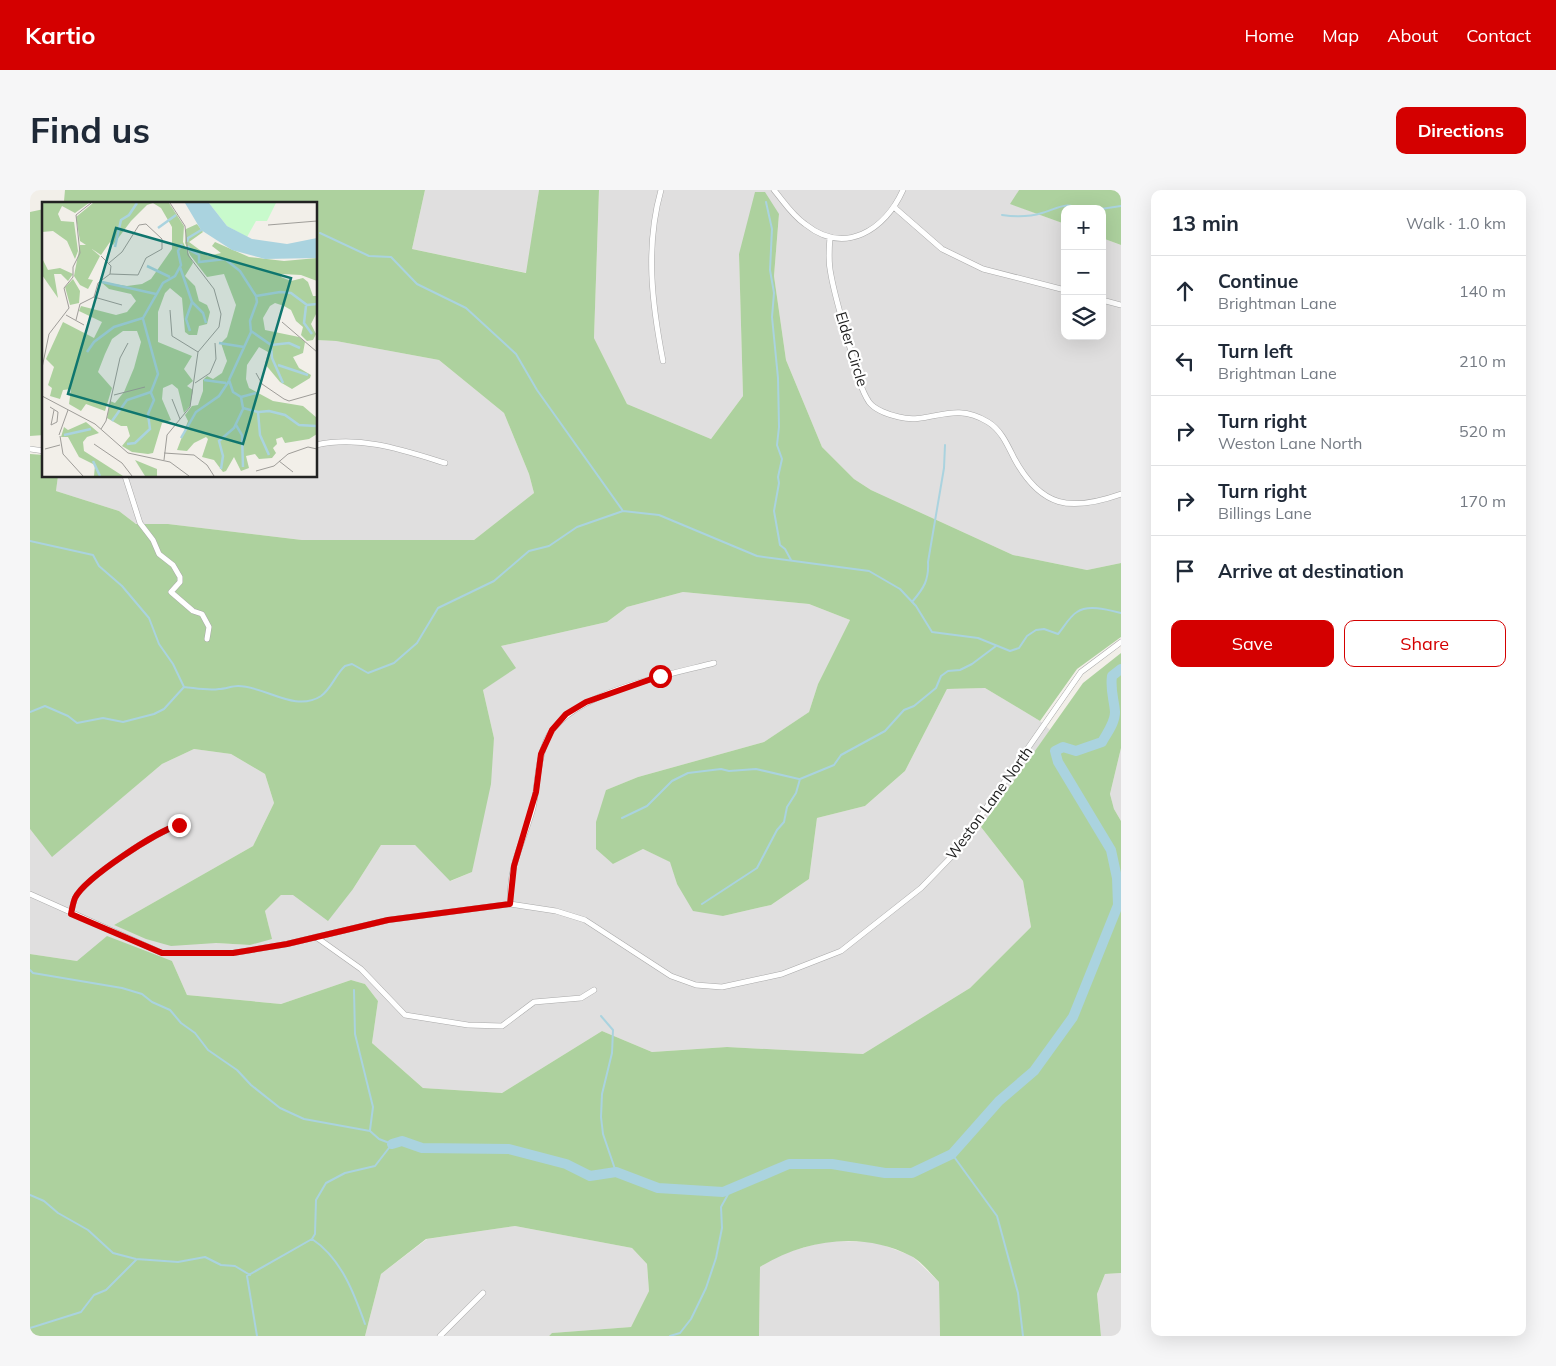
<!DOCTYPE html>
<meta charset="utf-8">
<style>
:root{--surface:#fff;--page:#f6f6f7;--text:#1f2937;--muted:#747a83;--line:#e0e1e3;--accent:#d40000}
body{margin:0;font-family:Mulish,sans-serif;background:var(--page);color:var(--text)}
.controls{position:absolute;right:15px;top:15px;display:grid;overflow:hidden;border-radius:10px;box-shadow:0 5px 20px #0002}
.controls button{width:45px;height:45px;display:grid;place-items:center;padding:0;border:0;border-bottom:1px solid var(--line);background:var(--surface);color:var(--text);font:25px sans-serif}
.stop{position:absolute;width:15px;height:15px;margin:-11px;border:4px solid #d40000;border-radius:50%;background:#fff}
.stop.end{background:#d40000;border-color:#fff;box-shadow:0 1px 5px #0008}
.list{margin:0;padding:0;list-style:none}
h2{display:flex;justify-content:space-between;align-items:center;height:65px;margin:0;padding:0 20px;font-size:21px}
h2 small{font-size:16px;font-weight:400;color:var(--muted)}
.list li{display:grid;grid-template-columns:32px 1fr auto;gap:15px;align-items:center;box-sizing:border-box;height:70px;padding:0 20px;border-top:1px solid var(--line)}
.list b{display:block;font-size:19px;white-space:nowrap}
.list p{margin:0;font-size:16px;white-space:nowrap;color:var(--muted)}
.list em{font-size:16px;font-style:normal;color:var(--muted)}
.actions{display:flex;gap:10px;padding:15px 20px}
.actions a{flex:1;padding:11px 0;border:1px solid var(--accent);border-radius:10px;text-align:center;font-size:18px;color:var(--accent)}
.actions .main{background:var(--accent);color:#fff}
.icon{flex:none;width:28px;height:28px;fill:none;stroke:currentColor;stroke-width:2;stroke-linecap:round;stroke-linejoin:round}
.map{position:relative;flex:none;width:1091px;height:1146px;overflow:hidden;border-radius:10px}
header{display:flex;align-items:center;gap:30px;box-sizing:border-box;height:70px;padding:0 25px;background:var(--accent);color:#fff}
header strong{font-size:24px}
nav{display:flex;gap:28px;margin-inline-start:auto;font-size:18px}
.intro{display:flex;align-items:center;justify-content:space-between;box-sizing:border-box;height:120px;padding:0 30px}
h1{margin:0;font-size:35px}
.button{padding:12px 22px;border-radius:10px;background:var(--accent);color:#fff;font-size:18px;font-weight:700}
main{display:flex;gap:30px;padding:0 30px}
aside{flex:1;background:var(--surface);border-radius:10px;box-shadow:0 5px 20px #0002}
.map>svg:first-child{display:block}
.residential{fill:#e0dfdf}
.forest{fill:#add19e}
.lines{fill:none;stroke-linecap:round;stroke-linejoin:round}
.stream{stroke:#aad3df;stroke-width:2}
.river{stroke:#aad3df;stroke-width:10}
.street-casing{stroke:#a9a9a9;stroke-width:6}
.street{stroke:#fff;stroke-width:5}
.route{stroke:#d40000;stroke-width:6}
.labels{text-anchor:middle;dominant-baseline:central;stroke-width:4.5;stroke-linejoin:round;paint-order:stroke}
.street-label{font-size:15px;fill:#222;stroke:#fff}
.inset-river{fill:none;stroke:#aad3df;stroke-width:2.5}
.inset-road{fill:none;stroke:#9f9d99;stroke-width:1}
.view{fill:#0f766e;fill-opacity:0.15;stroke:#0f766e;stroke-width:2.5}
.inset-edge{fill:none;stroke:#222;stroke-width:2.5}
</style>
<header>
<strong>Kartio</strong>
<nav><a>Home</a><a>Map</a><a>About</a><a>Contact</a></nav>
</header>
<div class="intro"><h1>Find us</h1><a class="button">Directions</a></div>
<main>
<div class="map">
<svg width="1091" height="1146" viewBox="0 0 1091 1146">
<rect width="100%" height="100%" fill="#f2efe9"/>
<path class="residential" d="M395,0h114l-12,83 -115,-24z
M569,0h420l-8,14 54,20v112h37v-98l19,7v318l-34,7 -74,-15 -142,-65 -17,-11 -32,-32 -36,-87 -12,-84 5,-62 -40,40 4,142 -32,43 -84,-35 -33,-66z
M286,150l20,1 103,19 65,53 25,61 5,19 -60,47h-172l-134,-16h-32l-17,-13 -63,-20 2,-15h258z
M653,402l126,12 41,16 -32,64 -9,28 -45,30 -126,35 -32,13 7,74 30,-15 28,13 6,22 46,32 48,-11 38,-26 8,-61 48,-12 40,-35 42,-82 38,-1 55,33 10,9 -69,97 42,54 8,46 -61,61 -107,66 -136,-7 -75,5 -50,-21 -100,62 -79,-5 -51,-45 6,-42 -13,-17 -14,-4 -70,24 -94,-9 -15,-34h-95l-47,-7v-125l22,27 110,-92 32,-15 37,5 34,20 9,29 -21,43 -139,79 102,18 34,2 19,-18 -4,-16 16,-16 72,-6 28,-44h34l36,36 21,-9 22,-134 -11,-48 18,-44 106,-24 20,-15z
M1091,558v73l-7,-12 -4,-15z
M485,1036l117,22 15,16 2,27 -18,36 -78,6 -4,3h-184l16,-62 46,-35z
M797,1051l48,1 37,14 27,26 1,54h-181l1,-69 21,-13z
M1091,1083v63h-20l-4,-42 8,-20z"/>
<path class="forest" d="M35,0h360l-13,59 114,24 13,-83h60l-5,148 33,66 84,35 32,-43 -4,-142 16,-62h10l14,22 -5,62 12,84 36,87 32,32 17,11 142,65 74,15 34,-7v74l-44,32 -37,52 -55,-33 -38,1 -42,82 -40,35 -48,12 -8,61 -38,26 -48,11 -30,-5 -16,-27 -7,-22 -27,-13 -30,15 -17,-15v-27l10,-32 32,-13 126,-35 45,-30 9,-28 32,-64 -41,-16 -126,-12 -56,15 -20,15 -106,24 15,22 -33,22 11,48 -3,46 -19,88 -22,9 -35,-36h-34l-28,44 -25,32 -35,-26h-12l-16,16 7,28 -22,6 -34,-2 -45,3 -25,-7 -32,-14 139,-79 21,-43 -9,-29 -34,-20 -37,-5 -32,15 -110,93 -22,-28v-375l14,1v21h14l-2,15 63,20 17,13h32l134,16h172l60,-47 -5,-19 -25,-61 -65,-53 -103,-19 -20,-1v-136h-259l7,-3z
M989,0h102v55l-19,-7v-29h-37v15l-55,-20z
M14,19v226l-14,1v-224z
M1091,463v95l-11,46 4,15 7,12v452l-16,1 -8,20 4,42h-161l-1,-54c-8,-8 -18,-21 -28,-26 -48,-25 -106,-17 -151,11l-1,69h-210l3,-3 79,-6 18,-36 -2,-27 -15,-16 -117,-22 -89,13 -45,35 -16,62h-335v-382l47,7 30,-25 65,25 15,34 94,9 70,-24 14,4 13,17 -6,42 51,45 79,5 100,-62 50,21 75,-5 136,7 107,-66 61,-61 -8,-46 -42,-54 102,-144z"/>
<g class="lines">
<path class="stream" d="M736,12l6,27 -2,41 4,23 -2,24 6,61 1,49 -2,18 5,14 -4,18 1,6 -5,28 6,34 5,4 6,11
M1071,19l20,-3
M972,25c14,2 27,2 40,-2 15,-4 22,-12 39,-4
M290,43l49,23 22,1 26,27 49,24 50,46 21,36 86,121 36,4 98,41 112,15 31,18 16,17 16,26 46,6 32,13 9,-3 8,-12 9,-6 8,-1 14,5c6,-7 12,-18 19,-22 11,-8 32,-2 44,1
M0,351l63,14 6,11 23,20 27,32 10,26 14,20 11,23c11,1 24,4 35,2 6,0 13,-3 19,-3 27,0 57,27 83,10 11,-8 14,-21 24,-30l7,-2 16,9 26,-10 23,-20 21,-35 56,-27 35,-30 20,-5 28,-19 46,-16
M882,412c12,-14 17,-22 16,-40l16,-94 1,-23
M0,522l15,-6 23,10 9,7 26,-5 20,4 31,-8 10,-5 20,-22
M592,628l25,-12 25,-25 16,-8 33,-4 8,2 27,-2 43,10
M672,714l55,-36 20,-38 7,-8 3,-15 9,-14 4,-14 34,-14 7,-10 44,-24 19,-21 10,-4 22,-18 5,-12 7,-5 12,-1 12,-6 24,-18
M0,780l3,3 89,15 20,6 10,8 18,8 11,13 14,10 13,17 29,20 14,15 29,23 24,11 66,12 9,8 13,5 -17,22 -30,7 -19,10 -10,17 -1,34 -3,5 -65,37 10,60
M324,800l1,44 18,73 -3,23
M571,826l12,14 -1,23 -10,41 -1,23 2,17 13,38
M922,964l45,62 21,77 5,43
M0,1005l14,6 14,12 30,17 25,23 23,6 42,3 27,-5 16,8 14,1 15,9
M282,1049c29,19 42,54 53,85
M0,1138l51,-16 13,-17 12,-5 30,-30
M640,1146l10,-3 11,-14 15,-31 10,-30 6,-30 -1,-21 10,-18"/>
<path class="river" d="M362,954l10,-3 20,7 87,1 57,15 24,12 26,-4 42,16 65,4 66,-28h43l53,9h27l40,-19 47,-53 35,-30 39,-54 45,-112 -1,-27 -6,-28 -53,-88 -3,-11 8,-4 13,4 26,-9c5,-9 13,-19 13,-30 -1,-13 -5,-22 -3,-36l9,-7"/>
<defs>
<path id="street" d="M631,0c-16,57 -9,114 2,171
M744,0c10,12 18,25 31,34 40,32 80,6 98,-34
M865,18l47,41 41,20 82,21
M800,47c-1,13 -2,25 1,38 4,22 11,44 17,66 6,19 10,44 21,61 6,8 21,13 30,15 32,8 53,-17 89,5 13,8 19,22 26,36 27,50 56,54 107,36
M1072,110l19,5
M286,255c44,-10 87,5 129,18
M0,259l14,2
M95,286l15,47 13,17 6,14 14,11 7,12v5l-9,10 22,19 9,3 7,13 -2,12
M0,704l132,59h71l54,-9 101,-24 122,-16 46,7 29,9 86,56 25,9 26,2 60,-13 59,-23 80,-63 33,-34 127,-182 40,-30
M480,714c0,-13 1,-26 4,-38 5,-20 14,-39 19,-58 5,-23 4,-46 13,-67 20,-48 122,-66 168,-78
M41,724c1,-5 2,-11 4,-16 10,-20 82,-67 104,-73
M286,747l45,32 44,46 63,10 34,1 32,-24 47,-4 13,-8
M410,1146l43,-43"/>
</defs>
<use href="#street" class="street-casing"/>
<use href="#street" class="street"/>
</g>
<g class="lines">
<path class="route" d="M149,635c-22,6 -94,53 -104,73 -2,5 -3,11 -4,16l91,39h71l54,-9 101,-24 122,-16 4,-38 22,-74 5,-38 11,-24 14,-16 20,-12 74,-26"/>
</g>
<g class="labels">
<g class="street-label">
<text transform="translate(822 159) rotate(73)">Elder Circle</text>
<text transform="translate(959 613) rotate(-54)">Weston Lane North</text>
</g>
</g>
<g transform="translate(12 12)">
<rect width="275" height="275" fill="#f2efe9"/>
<path d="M0,1h47l-14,10 -13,-7 -4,8 3,7 13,1 4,29 -3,8 -8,-18 -14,-10 -11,1zM51,1h76l15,23 -1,16 10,21 -8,13 10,10 4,15 8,4 3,7 -3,12 -8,2 -2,9h-8l-4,-3 -3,-34 -12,-10 -5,5 -7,19v30l34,14 -8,13 9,12 -6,5 6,4 -3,16 -6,7 -6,-24 -6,-5 -9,4 -1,11 9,21 -9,3 -9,30 -5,1 -16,-2 -10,-6 8,-10 -3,-10h-6l-14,-8 3,-17 5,2 9,-11 10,-24 7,-26 -4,-11h-14l-11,8 -7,15 -7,18 14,16 -7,23 -19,-7 -5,7 -12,-7 2,-15 -8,1 -3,9 -10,-3 2,-8 -4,-3 6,-18 -8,-8 17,-37 31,16 8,-16 -23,-11 2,-5 35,9 11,-3 9,-11 -5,-7 -22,-5 -8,-7 26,4 15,-2 9,-5 21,-30v-22l-11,-19 -8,-5 -6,2 -16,16 -18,24 -3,-3 -9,13 -21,-14 -4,-24zM155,22l6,8 -14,10 19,14 13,-3 -9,-7 3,-4 34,15 35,4 33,-3v23l-16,-6 -19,-1 -1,3 10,4 12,-3 5,4 5,14h4v16l-6,12 5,10 -3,6 -6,1 -6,-6 2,-8 -7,-6 -5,-11 -7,-4 -9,-3 -5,3 -7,12 2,12 34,7 6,5 -2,11 -10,4 6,11 12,7 -1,3 -18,11 -12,-7 -15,-18 3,-12 -9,-5 -12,18 -1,14 3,9 24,13 30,5 14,12v16l-8,5 -24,4 -3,-6 -6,2 1,5 -4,4 3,5 -4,5 -13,1 -4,-5 -9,2 3,12 -8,3 -7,-14 -8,14 -3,1 -9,-12 -12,-3 6,-18 -2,-2 -12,6 -7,8 -10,-1 11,-29 -3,-6 7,-9 6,-1 5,-14v-11l4,-4 6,3 9,-6 5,-12 -6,-18 6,-6 9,-32 -12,-31 -17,3 -17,-22 -5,-12 1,-14zM38,43h7l13,11 -12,23 5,1 -5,9 -8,-4 -6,-9zM0,56l6,12 12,-2 13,6 -5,7 -7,-7h-7l4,24 -16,-23zM31,77l7,12 -1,12 -9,2 -5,-18zM44,220l13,11 -12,4 -4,5 1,9 39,25h-29l1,-11 -16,-8 -11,-20h-7l3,-10 4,3zM93,258l22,9v7h-12z" fill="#add19e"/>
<path d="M167,1h67l-9,18h-11l-9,16 -20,-11z" fill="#c8facc"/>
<path d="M143,1h24l18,23 25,13 35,5 30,-6v20l-52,1 -33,-9 -31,-20z" fill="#aad3df"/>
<path class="inset-river" d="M116,26l18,-13M145,40l1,-4 15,-9M146,44l2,4 9,5v7l26,-3 15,12 16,25 1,6 -7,19 1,11 -22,48M73,45l6,-27 8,-5 8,-12M105,64l23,11M138,65l12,35 11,11 3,10M60,80l54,12M214,94l24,-4 11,1 16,12 10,-1M264,104l-2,17 8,11M148,129l-4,-12 6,-17M209,129l20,14 1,13 11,25M177,141l25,4M229,143l18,-2 11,5M45,150l7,-10 20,-15 29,-9 20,-35 12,-7 6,-11 -3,-14 4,-7M236,163l30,10M162,178l22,3M187,178l4,12 8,5 2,11 15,4 2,23 9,20M199,195l15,-4M217,210l10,-1 16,4 14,10 17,1M70,219l15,-21 24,-8 7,-18 -15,-55M194,223l6,10 1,32M22,233l27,-6M139,236l15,-26 23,-16 10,-15M85,242l8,-1 15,-14 -2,-15 6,-14 -3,-7M51,259l7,15M179,267l2,-13 -4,-15 15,-13 9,-19"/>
<path class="inset-road" d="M226,23l49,-4M67,61l13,-11 17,-27 7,-1 16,15v10l-16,9 -8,17 -28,-1M52,95l28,8M128,108l2,26 26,16M24,113l18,10M34,118l4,-16 14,-7 4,-14 12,-9 1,-8 -10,-10M240,120l35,30M0,166l7,-34 20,-26 -5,-20 9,-11v-10l7,-14 -4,-38 15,-12M214,171l6,11 22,15 5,2 28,-8M153,181l15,-10 6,-14 -1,-16M72,193l31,-8M0,194l53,28 33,29 42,9 19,14M130,197l8,20M8,205l8,5 -1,10 -6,3M9,223l3,-15M59,227l5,-8 14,-63 8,-15M17,233l9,-25M18,234l3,18 20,22M52,242l28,19 10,13M3,247l15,-4M122,251l30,2 13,10 7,11M122,258l3,-25 23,-28 8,-55 21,-25 2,-13 -7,-25 -26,-34 -3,-29 -15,-23M237,259l14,11M214,269l18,-5 14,-12 20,-7 9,2"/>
<path class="view" d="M74,26l175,50 -48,166 -175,-50z"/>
<rect width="275" height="275" class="inset-edge"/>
</g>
</svg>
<div class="controls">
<button>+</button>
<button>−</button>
<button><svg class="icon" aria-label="layers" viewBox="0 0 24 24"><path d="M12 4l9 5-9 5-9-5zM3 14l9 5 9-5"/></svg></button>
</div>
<div class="stop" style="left:630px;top:486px"></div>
<div class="stop end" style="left:149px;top:635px"></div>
</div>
<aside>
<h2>13 min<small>Walk · 1.0 km</small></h2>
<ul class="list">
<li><svg class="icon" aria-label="ahead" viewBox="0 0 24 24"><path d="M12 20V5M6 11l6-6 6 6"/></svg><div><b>Continue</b><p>Brightman Lane</p></div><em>140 m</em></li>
<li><svg class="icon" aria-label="left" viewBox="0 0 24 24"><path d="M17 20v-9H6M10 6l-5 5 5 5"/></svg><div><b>Turn left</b><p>Brightman Lane</p></div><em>210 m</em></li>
<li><svg class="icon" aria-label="right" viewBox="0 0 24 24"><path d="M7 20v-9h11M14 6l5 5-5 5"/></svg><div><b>Turn right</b><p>Weston Lane North</p></div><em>520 m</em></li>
<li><svg class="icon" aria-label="right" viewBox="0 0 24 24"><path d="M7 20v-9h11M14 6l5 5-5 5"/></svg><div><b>Turn right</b><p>Billings Lane</p></div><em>170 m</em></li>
<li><svg class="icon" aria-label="arrive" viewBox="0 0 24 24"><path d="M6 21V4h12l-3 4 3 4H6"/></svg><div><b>Arrive at destination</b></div></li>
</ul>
<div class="actions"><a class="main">Save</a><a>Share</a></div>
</aside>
</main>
